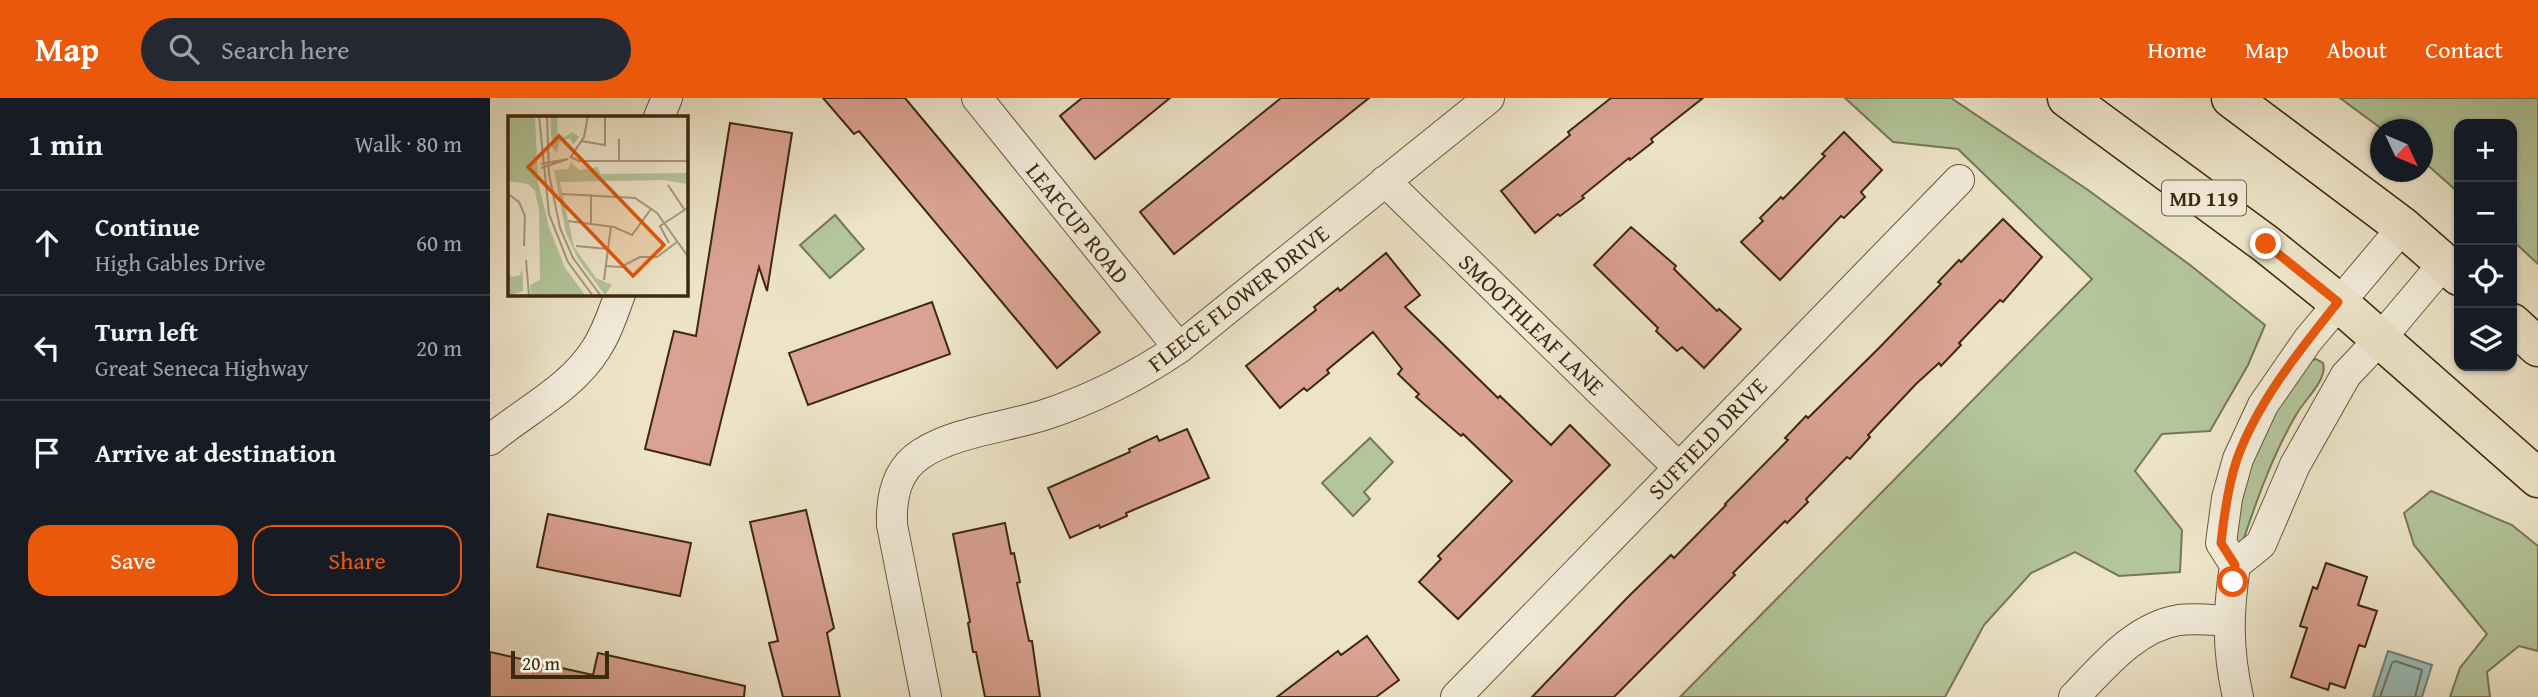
<!DOCTYPE html>
<meta charset="utf-8">
<style>
:root{--surface:#171b24;--page:#242831;--text:#f1f3f6;--muted:#9ea1a6;--line:#363941;--accent:#ea580c}
body{margin:0;font-family:"Gentium Book Plus",serif;background:var(--page);color:var(--text)}
.controls{position:absolute;right:21px;top:21px;display:grid;overflow:hidden;border-radius:14px;box-shadow:0 2px 5px #0004}
.controls button{width:63px;height:63px;display:grid;place-items:center;padding:0;border:0;border-bottom:2px solid var(--line);background:var(--surface);color:var(--text);font:35px sans-serif}
.compass{position:absolute;left:1880px;top:21px;width:63px;height:63px;border-radius:50%;background:var(--surface);box-shadow:0 2px 5px #0004;rotate:134deg}
.scale{position:absolute;left:21px;bottom:18px;width:98px;box-sizing:border-box;padding-left:7px;border:4px solid #3d290f;border-top:0;font-size:19px;line-height:24px;white-space:nowrap;color:#3d290f;-webkit-text-stroke:5px #f3eddb;paint-order:stroke}
.stop{position:absolute;width:21px;height:21px;margin:-16px;border:5px solid #ea580c;border-radius:50%;background:#fff}
.stop.end{background:#ea580c;border-color:#fff;box-shadow:0 2px 7px #0008}
.list{margin:0;padding:0;list-style:none}
h2{display:flex;justify-content:space-between;align-items:center;height:91px;margin:0;padding:0 28px;font-size:30px}
h2 small{font-size:23px;font-weight:400;color:var(--muted)}
.list li{display:grid;grid-template-columns:46px 1fr auto;gap:21px;align-items:center;box-sizing:border-box;height:105px;padding:0 28px;border-top:2px solid var(--line)}
.list b{display:block;font-size:26px;white-space:nowrap}
.list p{margin:0;font-size:23px;white-space:nowrap;color:var(--muted)}
.list em{font-size:23px;font-style:normal;color:var(--muted)}
.actions{display:flex;gap:14px;padding:21px 28px}
.actions a{flex:1;padding:16px 0;border:2px solid var(--accent);border-radius:21px;text-align:center;font-size:24px;color:var(--accent)}
.actions .main{background:var(--accent);color:#fff}
.icon{flex:none;width:38px;height:38px;fill:none;stroke:currentColor;stroke-width:2;stroke-linecap:round;stroke-linejoin:round}
.map{position:relative;flex:none;width:2048px;height:599px;overflow:hidden}
header{display:flex;align-items:center;gap:42px;box-sizing:border-box;height:98px;padding:0 35px;background:var(--accent);color:#fff}
header strong{font-size:33px}
nav{display:flex;gap:38px;margin-inline-start:auto;font-size:24px}
.search{width:490px;height:63px;background:var(--page);display:flex;align-items:center;gap:18px;box-sizing:border-box;padding:0 24px;border-radius:38px;color:var(--muted);font-size:26px}
main{display:flex}
aside{flex:1;background:var(--surface)}
.map>svg:first-child{display:block}
.green{fill:#b3c59a;stroke:#787754;stroke-width:2}
.water{fill:#99beb8;stroke:#748274;stroke-width:2}
.lines{fill:none;stroke-linecap:round;stroke-linejoin:round}
.shore{stroke:#6b7464;stroke-width:2}
.building{fill:#daa292;stroke:#3d290f;stroke-width:2}
.street-casing{stroke:#69583d;stroke-width:32}
.primary-casing{stroke:#3d290f;stroke-width:41}
.street{stroke:#f3eddb;stroke-width:30}
.primary{stroke:#ede4c8;stroke-width:38}
.route{stroke:#ea580c;stroke-width:9}
.labels{text-anchor:middle;dominant-baseline:central;stroke-width:6;stroke-linejoin:round;paint-order:stroke}
.shield{fill:#f3eddb;stroke:#74644c;stroke-width:2}
.shield-label{font-size:21px;font-weight:bold;fill:#3d290f}
.street-label{font-size:23px;fill:#3d290f;stroke:#f3eddb}
.inset-road{fill:none;stroke:#a7997e;stroke-width:2}
.view{fill:#df570c;fill-opacity:0.15;stroke:#df570c;stroke-width:3.5}
.inset-edge{fill:none;stroke:#3d290f;stroke-width:3.5}
</style>
<header>
<strong>Map</strong>
<div class="search"><svg class="icon" aria-label="search" viewBox="0 0 24 24"><circle cx="10" cy="10" r="6"/><path d="M15 15l6 6"/></svg>Search here</div>
<nav><a>Home</a><a>Map</a><a>About</a><a>Contact</a></nav>
</header>
<main>
<aside>
<h2>1 min<small>Walk · 80 m</small></h2>
<ul class="list">
<li><svg class="icon" aria-label="ahead" viewBox="0 0 24 24"><path d="M12 20V5M6 11l6-6 6 6"/></svg><div><b>Continue</b><p>High Gables Drive</p></div><em>60 m</em></li>
<li><svg class="icon" aria-label="left" viewBox="0 0 24 24"><path d="M17 20v-9H6M10 6l-5 5 5 5"/></svg><div><b>Turn left</b><p>Great Seneca Highway</p></div><em>20 m</em></li>
<li><svg class="icon" aria-label="arrive" viewBox="0 0 24 24"><path d="M6 21V4h12l-3 4 3 4H6"/></svg><div><b>Arrive at destination</b></div></li>
</ul>
<div class="actions"><a class="main">Save</a><a>Share</a></div>
</aside>
<div class="map">
<svg width="2048" height="599" viewBox="0 0 2048 599">
<rect width="100%" height="100%" fill="#ede4c8"/>
<filter id="stains"><feTurbulence type="fractalNoise" baseFrequency=".00286" numOctaves="4"/><feColorMatrix values="0 0 0 0 .2 0 0 0 0 .09 0 0 0 0 .02 0 0 0 .5 -.17"/></filter>
<radialGradient id="worn" r=".72"><stop offset=".6" stop-color="#630" stop-opacity="0"/><stop offset="1" stop-color="#630" stop-opacity=".3"/></radialGradient>
<path class="green" d="M1355,0h106l137,92 102,75 75,60 -17,40 -38,66 -48,3 -27,37 47,59 -2,42 -61,4 -44,-24 -44,21 -47,52 -39,72h-265l412,-418 -134,-130 -65,-7z
M1850,0h198v166l-26,-24v-116h-53v69l-36,-32 -1,-31 -40,-1z
M345,117l29,34 -34,29 -30,-33z
M1826,261l7,4c5,17 -19,37 -27,52 -24,41 -40,87 -55,132h-7c5,-46 16,-94 41,-134 11,-18 25,-36 37,-53z
M880,340l23,24 -29,30 6,7 -17,17 -31,-33z
M1941,393l81,34 26,21v105l-19,-5 -32,26 3,25h-40l10,-29 27,-34 -73,-89 -10,-32z"/>
<path class="water" d="M1898,553l44,14 -10,32h-49z"/>
<g class="lines">
<path class="shore" d="M1890,599l12,-34 3,-2 27,9 -7,27"/>
</g>
<path class="building" d="M333,0h82l195,234 -43,36 -198,-237 -5,3z
M592,0h88l-75,61 -35,-43z
M791,0h88l-195,156 -34,-42z
M1121,0h92l-52,41 2,3 -23,18 -1,-2 -47,38 2,2 -24,18 -2,-2 -23,19 -34,-42 69,-56 -2,-3z
M240,25l62,10 -25,158 -8,-24 -49,198 -65,-16 29,-118 22,5z
M1354,34l38,38 -21,22 4,5 -21,21 -3,-2 -61,64 -39,-38 22,-21 -3,-3 21,-21 2,2 42,-43 -3,-2z
M1513,121l39,38 -39,45 -3,-2 -41,43 2,2 -20,21 -2,-3 -23,21 -48,51 2,2 -20,22 -3,-2 -41,42 2,3 -21,21 -2,-2 -52,52 2,2 -121,122h-82l95,-99 44,-43 3,3 52,-53 -1,-1 63,-64 -3,-2 21,-22 2,2 71,-70 62,-64 -3,-2 21,-22 2,2z
M1141,129l45,39 -2,3 43,42 2,-2 22,20 -37,39 -22,-21 -5,4 -21,-20 2,-3 -64,-63z
M896,155l34,42 -15,12 93,91 2,-2 51,49 19,-20 40,40 -152,154 -39,-37 22,-23 -3,-3 74,-75 -49,-47 -2,2 -45,-39 3,-3 -21,-20 4,-5 -29,-37 -46,38 2,3 -22,18 -3,-3 -24,20 -34,-42 70,-56 -2,-3 24,-19 2,3z
M442,204l18,52 -142,51 -19,-52z
M697,331l22,49 -83,35 1,3 -27,12 -1,-3 -29,13 -22,-50 82,-36 -1,-3 28,-13 2,5z
M316,412l28,118 -7,5 13,64h-57l-14,-54 9,-2 -28,-119z
M58,416l143,29 -11,53 -143,-29z
M515,425l6,31 3,-1 6,29 -3,1 12,58h3l8,56h-55l-9,-45h-3l-5,-29 2,-1 -17,-88z
M1836,465l41,14 -9,28 19,6 -12,36 -6,-2 -14,43 -15,-5 -2,7 -37,-13 16,-49 -7,-2 13,-39 4,2z
M877,538l32,44 -23,17h-99l61,-46 3,4z
M0,554l103,23 5,-22 147,33 -1,11h-254z"/>
<g class="lines">
<defs>
<path id="street" d="M487,0l202,250
M169,19l8,-19
M895,83l293,286
M1913,129l-95,113 -45,65 -25,54 -11,39 -6,45 14,22 26,-21 34,-79 51,-90 34,-36 64,-76
M0,342c36,-30 81,-51 106,-91 11,-17 17,-36 24,-55
M1745,467c-7,48 -8,84 3,132
M436,599l-34,-172c-1,-28 4,-55 29,-71 33,-22 85,-27 123,-39 49,-16 92,-38 135,-67l310,-250
M966,599l503,-517
M1584,599c29,-30 61,-70 105,-77 16,-2 33,0 49,1"/>
<path id="primary" d="M1577,0l199,146 72,58 200,176
M1741,0l172,129 56,49
M2022,225l26,24"/>
</defs>
<use href="#street" class="street-casing"/>
<use href="#primary" class="primary-casing"/>
<use href="#street" class="street"/>
<use href="#primary" class="primary"/>
</g>
<g class="lines">
<path class="route" d="M1743,484l2,-17 -14,-22c3,-28 7,-57 16,-84 21,-58 63,-109 101,-157l-72,-58"/>
</g>
<g class="labels">
<rect class="shield" x="1672" y="82.5" width="84" height="35" rx="5"/>
<g class="shield-label">
<text x="1714" y="100">MD 119</text>
</g>
<g class="street-label">
<text transform="translate(588 125) rotate(51)">LEAFCUP ROAD</text>
<text transform="translate(748 200) rotate(-38)">FLEECE FLOWER DRIVE</text>
<text transform="translate(1042 226) rotate(44)">SMOOTHLEAF LANE</text>
<text transform="translate(1217 340) rotate(-46)">SUFFIELD DRIVE</text>
</g>
</g>
<g transform="translate(18 18)">
<rect width="180" height="180" fill="#ede4c8"/>
<path d="M0,0h27l3,66 11,45 16,41 21,28h-55l-1,-11 10,-5 -1,-69 -4,-20 -7,-7 -20,-3zM42,0h7l1,24 15,-8 6,5 -6,8 -3,-7 -11,4 -2,11 -5,-6zM63,46l8,8 18,-3 4,7 87,-1 -1,11 -23,-4 -104,2 14,65 22,31 16,7 -7,10 -27,-36 -12,-26 -12,-63 14,-1zM0,153l3,8 9,-2 2,-6 1,10v12l-15,5z" fill="#b3c59a"/>
<path class="inset-road" d="M31,0l10,98 19,48 25,34M39,0l2,58 11,54 13,30 28,38M73,25l24,4v-29M63,41l8,4h110M62,42l14,-21 4,-21M111,45v-22M33,48l27,-5 -27,9M160,69l16,24M0,78l11,8 6,14 -1,30M54,78l73,4 22,15 32,45M60,105l46,6 18,8 19,-26M83,107v-29M161,127l-9,-17 29,-19M68,130l32,3M18,144l3,36M98,150l15,1 19,-10h17l20,-15M96,164l7,-54"/>
<path class="view" d="M51,20l105,109 -31,31 -105,-109z"/>
<rect width="180" height="180" class="inset-edge"/>
</g>
<rect width="100%" height="100%" filter="url(#stains)"/>
<rect width="100%" height="100%" fill="url(#worn)"/>
</svg>
<div class="controls">
<button>+</button>
<button>−</button>
<button><svg class="icon" aria-label="locate" viewBox="0 0 24 24"><circle cx="12" cy="12" r="6"/><path d="M12 2v4M12 18v4M2 12h4M18 12h4"/></svg></button>
<button><svg class="icon" aria-label="layers" viewBox="0 0 24 24"><path d="M12 4l9 5-9 5-9-5zM3 14l9 5 9-5"/></svg></button>
</div>
<svg class="compass" viewBox="-18 -18 36 36"><path d="M0-13l5 13h-10z" fill="#e53935"/><path d="M0 13l5-13h-10z" fill="#9ea1a6"/></svg>
<div class="scale">20 m</div>
<div class="stop" style="left:1743px;top:484px"></div>
<div class="stop end" style="left:1776px;top:146px"></div>
</div>
</main>
